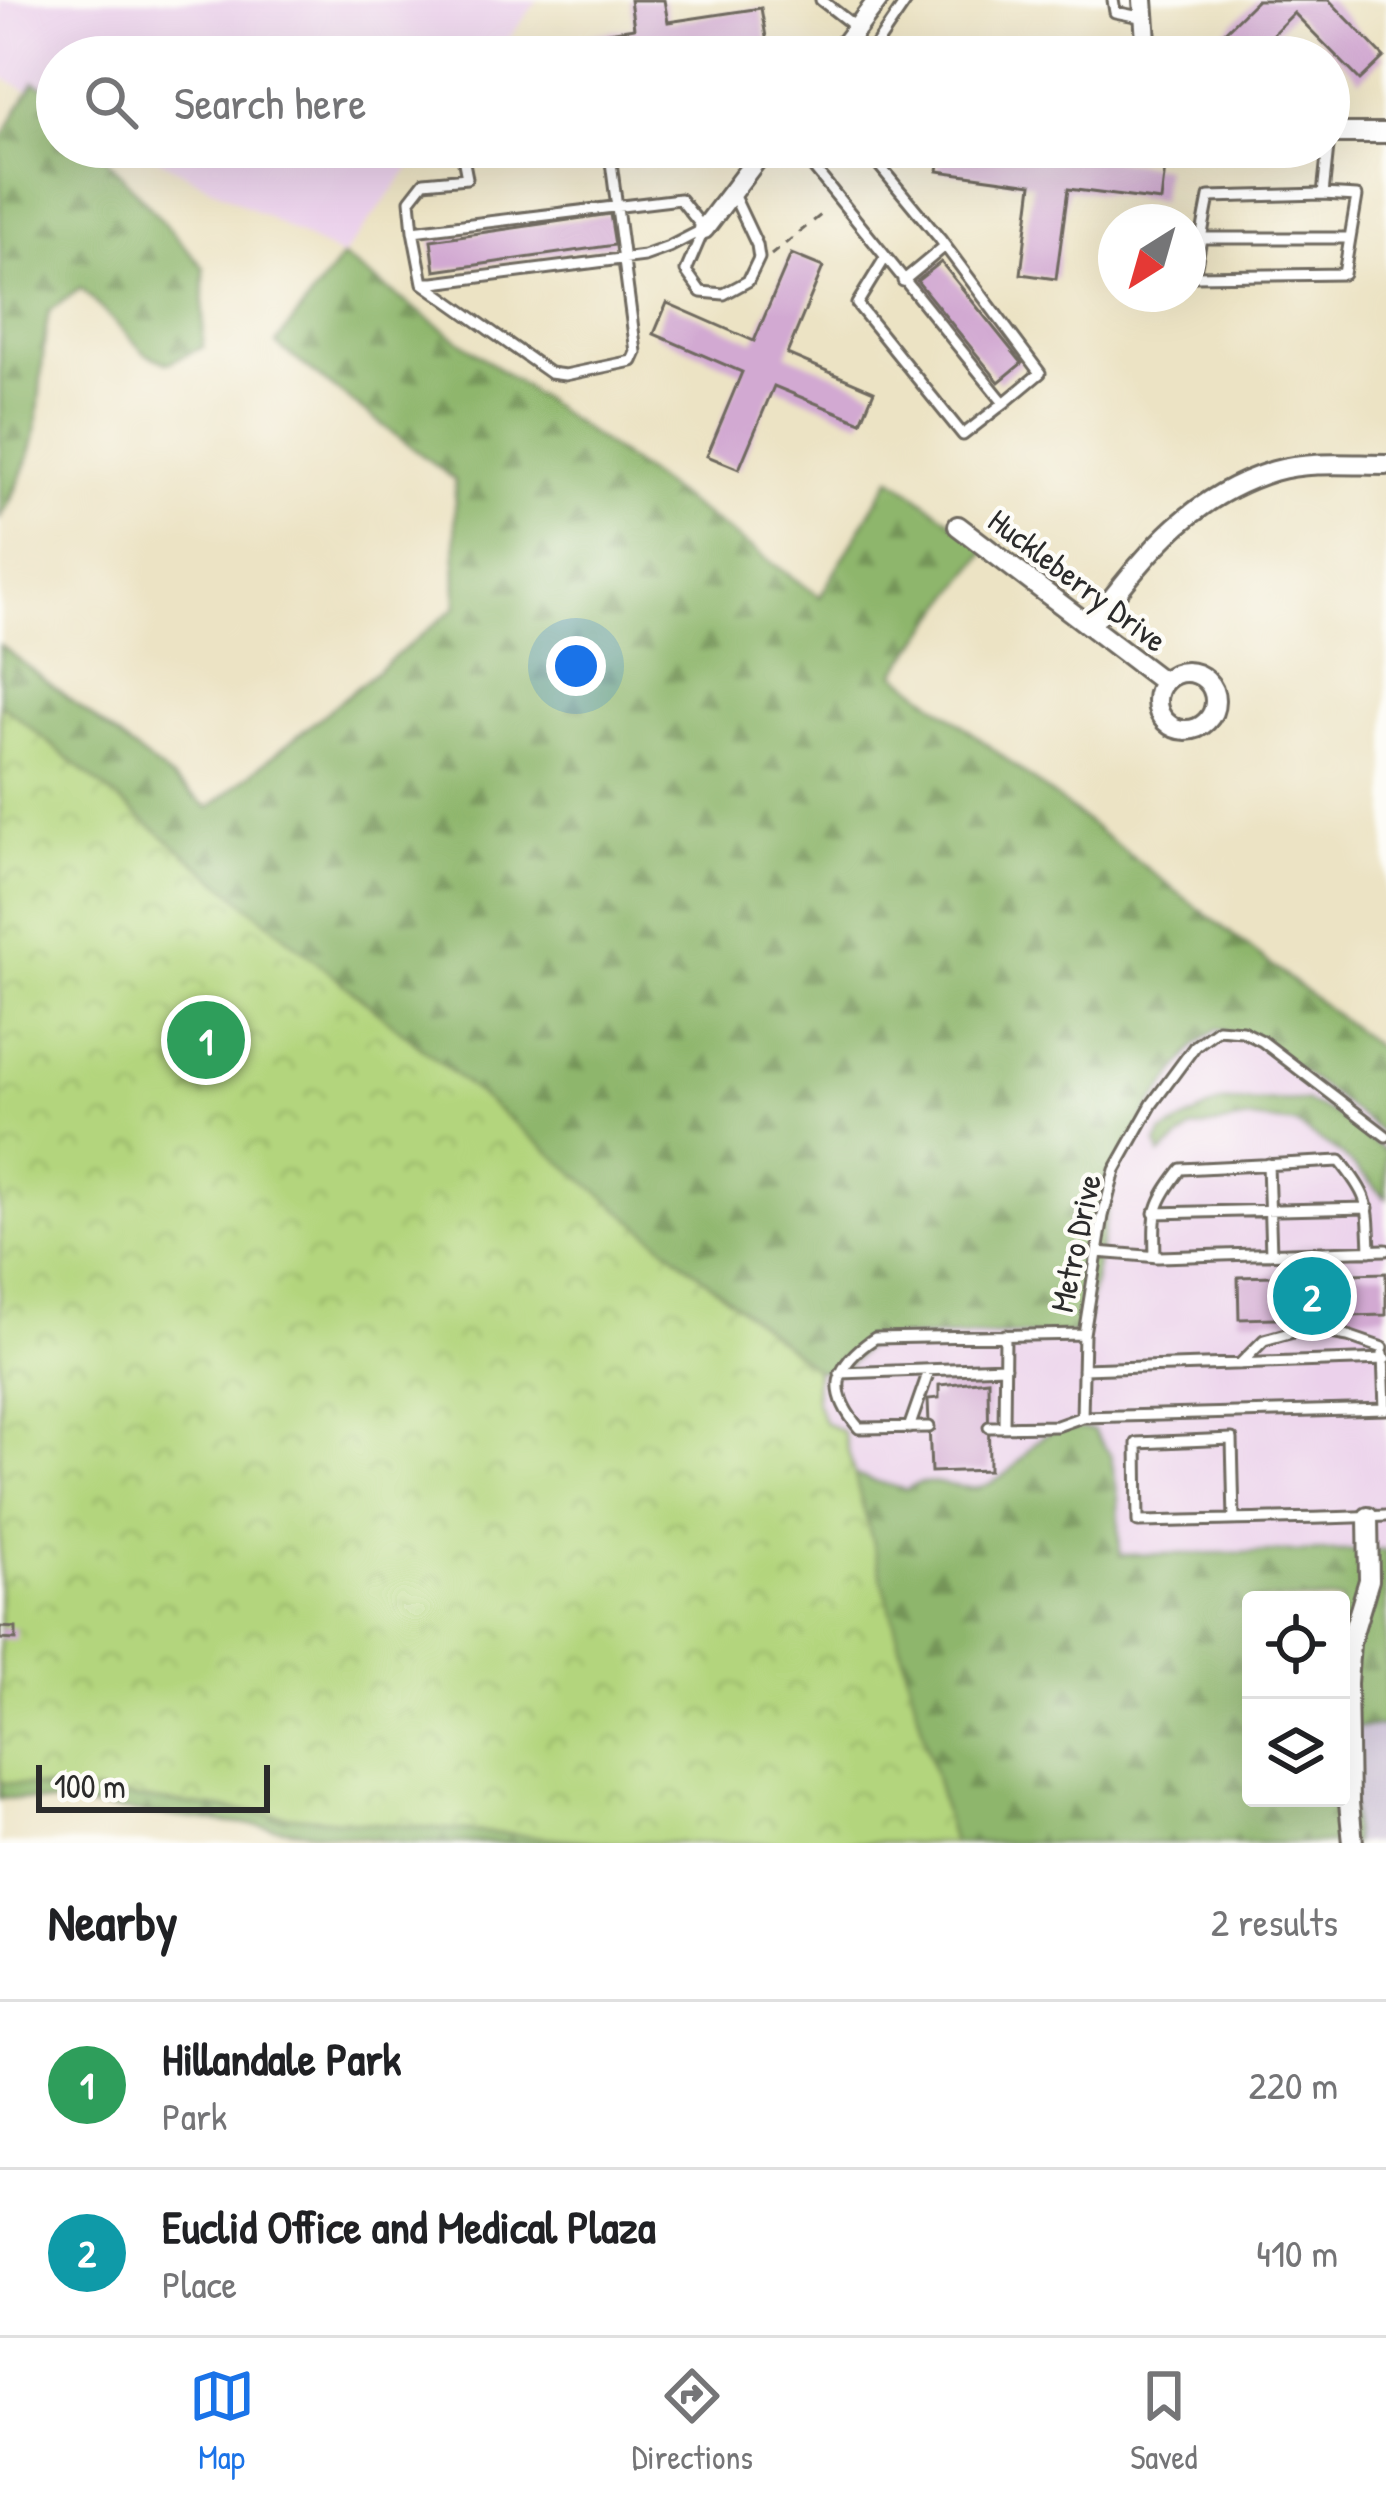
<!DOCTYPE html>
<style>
:root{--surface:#fff;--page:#f6f6f6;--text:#202124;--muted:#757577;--line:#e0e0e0;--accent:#1a73e8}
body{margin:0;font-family:"Patrick Hand",sans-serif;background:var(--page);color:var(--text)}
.controls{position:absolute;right:36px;bottom:36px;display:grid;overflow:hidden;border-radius:12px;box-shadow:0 12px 48px #0002}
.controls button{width:108px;height:108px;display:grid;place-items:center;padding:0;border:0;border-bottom:3px solid var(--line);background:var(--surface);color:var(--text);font:60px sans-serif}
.compass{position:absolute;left:1098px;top:204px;width:108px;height:108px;border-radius:50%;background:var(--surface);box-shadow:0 12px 48px #0002;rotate:217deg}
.scale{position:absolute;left:36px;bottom:30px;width:234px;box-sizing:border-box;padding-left:12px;border:6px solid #2b2b2b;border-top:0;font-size:33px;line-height:42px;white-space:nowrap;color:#2b2b2b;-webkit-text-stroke:9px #fdfcf7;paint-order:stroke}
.you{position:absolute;left:576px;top:666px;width:42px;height:42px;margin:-30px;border:9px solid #fff;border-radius:50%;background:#1a73e8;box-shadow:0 0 0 18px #1a73e833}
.badge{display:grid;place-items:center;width:78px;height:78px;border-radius:50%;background:var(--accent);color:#fff;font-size:39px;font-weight:700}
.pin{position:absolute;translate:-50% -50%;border:6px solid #fff;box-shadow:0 3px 12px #0006}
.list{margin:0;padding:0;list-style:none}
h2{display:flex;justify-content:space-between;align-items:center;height:156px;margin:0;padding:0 48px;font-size:51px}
h2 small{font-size:39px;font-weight:400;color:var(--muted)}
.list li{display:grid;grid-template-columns:78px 1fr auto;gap:36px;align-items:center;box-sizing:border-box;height:168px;padding:0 48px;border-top:3px solid var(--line)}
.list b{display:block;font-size:45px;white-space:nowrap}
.list p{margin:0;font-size:39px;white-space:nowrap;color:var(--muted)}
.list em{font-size:39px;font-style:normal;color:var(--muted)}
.icon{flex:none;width:66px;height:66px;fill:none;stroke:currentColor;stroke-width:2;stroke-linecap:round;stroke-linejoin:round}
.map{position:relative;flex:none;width:1386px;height:1843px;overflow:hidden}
.search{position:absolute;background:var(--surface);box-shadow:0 12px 48px #0002;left:36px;right:36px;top:36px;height:132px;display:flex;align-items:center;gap:30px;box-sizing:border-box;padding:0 42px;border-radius:66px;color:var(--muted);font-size:45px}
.sheet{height:492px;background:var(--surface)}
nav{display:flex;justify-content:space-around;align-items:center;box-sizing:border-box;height:168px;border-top:3px solid var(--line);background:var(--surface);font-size:33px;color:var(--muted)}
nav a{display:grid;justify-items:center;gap:6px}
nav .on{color:var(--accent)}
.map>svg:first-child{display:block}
.built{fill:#ebd1eb}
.industrial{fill:#cbbfd5}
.forest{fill:url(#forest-firs);stroke:#5c704c;stroke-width:3;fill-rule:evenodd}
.park{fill:url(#park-crowns);stroke:#6f8054;stroke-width:3}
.building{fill:#d2a9d2}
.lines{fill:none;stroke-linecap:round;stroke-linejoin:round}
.service-casing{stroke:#6f6b61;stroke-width:15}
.minor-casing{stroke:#6f6b61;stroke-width:24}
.path{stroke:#6f6b61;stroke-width:3;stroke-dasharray:9 9;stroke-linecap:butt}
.service{stroke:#fff;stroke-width:9}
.minor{stroke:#fff;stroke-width:18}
.labels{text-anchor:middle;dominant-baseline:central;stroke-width:9;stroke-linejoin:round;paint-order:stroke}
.street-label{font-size:33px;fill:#2b2b2b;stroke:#fdfcf7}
</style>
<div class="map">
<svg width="1386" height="1843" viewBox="0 0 1386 1843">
<defs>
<pattern id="forest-firs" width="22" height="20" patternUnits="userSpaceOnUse" patternTransform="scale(3)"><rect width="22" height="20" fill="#8eb66c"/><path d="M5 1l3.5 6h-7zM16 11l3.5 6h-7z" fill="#749459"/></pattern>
<pattern id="park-crowns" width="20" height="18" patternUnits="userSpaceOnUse" patternTransform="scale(3)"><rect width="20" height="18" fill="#b3d57d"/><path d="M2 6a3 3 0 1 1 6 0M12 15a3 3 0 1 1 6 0" fill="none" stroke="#9ab76c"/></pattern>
</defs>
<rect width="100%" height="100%" fill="#fdfcf7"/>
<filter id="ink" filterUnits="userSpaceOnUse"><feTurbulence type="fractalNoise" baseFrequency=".00833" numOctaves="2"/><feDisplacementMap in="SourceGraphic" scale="24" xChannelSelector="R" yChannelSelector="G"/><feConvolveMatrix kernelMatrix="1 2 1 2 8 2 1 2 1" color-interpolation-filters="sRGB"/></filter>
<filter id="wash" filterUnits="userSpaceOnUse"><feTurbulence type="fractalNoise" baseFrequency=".004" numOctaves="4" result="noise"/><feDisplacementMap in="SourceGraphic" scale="48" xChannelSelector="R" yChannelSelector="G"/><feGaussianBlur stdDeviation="2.7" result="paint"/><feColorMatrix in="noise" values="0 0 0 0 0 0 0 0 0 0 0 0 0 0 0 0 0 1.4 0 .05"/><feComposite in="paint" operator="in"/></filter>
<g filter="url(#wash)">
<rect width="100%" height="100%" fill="#ece3c4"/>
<path class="built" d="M0,0h538l-43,57h-438v49l-57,-30z
M134,147h292l-84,110z
M1218,1029l24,2 144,105v414l-267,5 -265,-80 -11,-43 -19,-10 -9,-23 1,-29 299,-200 37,-66 43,-58z"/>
<path class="industrial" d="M1386,1726v117h-33l-5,-116z"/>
<path class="forest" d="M34,82l23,11v54h39l108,121 -1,79 -36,16 -21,-9 -65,-66 -32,23c-8,39 -7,77 -13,116 -4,27 -21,69 -36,91v-377z
M342,257l478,340 71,-120 97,71 -93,125 491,381v82l-124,-95 -45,-12 -22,17 -43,58 -37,66 -31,164 -209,4 -35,35 -24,-3 -1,29 9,23 19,10 11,43 52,15c22,-19 56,6 83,-6 47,-19 32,-63 104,-54l18,26 7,41 2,58 266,-5v176l-37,1 4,116h-947l-405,-46 -1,4v-1156l209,163 247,-201 -1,-127 -179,-136zM1251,1600h90v198h-90z
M1306,1101l28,13 52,38v46l-45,-44 -46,-30 -45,-5 -58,10 -32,26 -3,-12 6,-11 58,-30z"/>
<path class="park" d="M3,705l813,665 -1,29 9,23 19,10 110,411h-341l-333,-28 -279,-33v-1073z"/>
<g id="blocks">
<path class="building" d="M630,0h34l4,22 93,-14 6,35 -90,14h-130l-3,-15 90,-14z
M1257,0h72l55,57 -24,23 -66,-67 -44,44h-40l-5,-6z
M653,147h34l1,4 -34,5z
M941,147h72l23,3 1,-3h36l-1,8 93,13 -4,33 -93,-12 -12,90 -35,-5 11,-90 -94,-13z
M610,214l5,31 -180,26 -4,-31z
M791,254l32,13 -36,87 87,37 -13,31 -87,-36 -35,83 -32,-13 35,-84 -88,-38 13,-31 87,38z
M941,262l81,101 -23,19 -82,-101z
M1386,1273v42l-147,4 -1,-42z
M988,1380l1,90 -58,2 -3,-73 11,-1v-13z
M0,1627l16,1v12l-16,-1z"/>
</g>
</g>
<g filter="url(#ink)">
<use href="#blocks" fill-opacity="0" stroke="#6f6b61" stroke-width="3"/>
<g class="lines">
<defs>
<path id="service" d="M821,0l36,28
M1113,0l2,12 30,6
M868,57l39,-57
M742,147l-1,7 12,11
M797,147l207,256 36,-30 -100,-134 -76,-92
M1323,194l34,2 -13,78 -150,2 15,-79z
M1323,194l5,-47
M704,229l-24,-30 -267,32 10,52h11l210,-27 25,-9 35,-18 -18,42 15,21 23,2 24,-13 11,-23 -2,-13 -25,-53
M413,231l-3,-31 14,-18 43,-4 -6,-31
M1201,238h149
M885,258l-28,46 106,131 41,-32
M903,281l42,-35
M423,283l127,90 15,2 67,-14 4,-9 -27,-205
M1268,1164l3,90
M1154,1213l214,-5
M1097,1252l62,5 227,-7
M1155,1257c-1,-45 -2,-52 26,-88l159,-8c30,37 28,42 30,90
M1319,1331l29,5 35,12
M1383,1354l2,55
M1240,1364l24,-24 29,-8
M1083,1369l303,-10
M840,1373l165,-6
M1082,1417l2,-83 19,-118 12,-46 37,-66 43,-58 23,-17 24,2 20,10 124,95
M929,1427l-70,1c-33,-38 -24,-64 16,-90l209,-4
M989,1427l68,-1 25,-9 304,-8
M1004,1427l1,-92
M909,1428l20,-57
M1234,1520l-2,-81 -95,4 1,79c83,-2 166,-3 248,-6"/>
<path id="minor" d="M1143,0l3,40 10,17
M835,57l43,-57
M1329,133h57
M704,229l62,-82
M958,526l204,155
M1091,625c54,-68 95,-127 183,-154 35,-10 76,-6 112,-6
M1157 701a29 29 0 1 1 58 0a29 29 0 1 1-58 0Z
M1353,1843l-4,-40 -2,-120 3,-40 19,-63 -1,-63"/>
</defs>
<use href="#service" class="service-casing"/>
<use href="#minor" class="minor-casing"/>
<path class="path" d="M771,255l50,-40"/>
<use href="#service" class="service"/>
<use href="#minor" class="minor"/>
</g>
</g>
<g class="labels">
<g class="street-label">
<text transform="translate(1078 580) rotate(37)">Huckleberry Drive</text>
<text transform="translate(1075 1243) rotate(-78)">Metro Drive</text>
</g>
</g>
</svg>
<div class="controls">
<button><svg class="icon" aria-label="locate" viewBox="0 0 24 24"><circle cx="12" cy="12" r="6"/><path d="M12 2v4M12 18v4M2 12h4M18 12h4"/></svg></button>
<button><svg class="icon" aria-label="layers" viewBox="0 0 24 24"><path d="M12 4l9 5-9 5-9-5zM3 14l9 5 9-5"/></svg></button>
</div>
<svg class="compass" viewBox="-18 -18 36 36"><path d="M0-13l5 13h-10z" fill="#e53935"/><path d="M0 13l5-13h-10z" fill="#757577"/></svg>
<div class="scale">100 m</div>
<div class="you"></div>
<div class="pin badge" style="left:206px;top:1040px;background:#2e9e5b">1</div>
<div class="pin badge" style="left:1312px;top:1296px;background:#0f9aa8">2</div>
<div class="search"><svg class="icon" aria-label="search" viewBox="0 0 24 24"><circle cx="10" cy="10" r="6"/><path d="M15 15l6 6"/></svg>Search here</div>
</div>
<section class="sheet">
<h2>Nearby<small>2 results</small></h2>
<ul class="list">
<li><span class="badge" style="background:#2e9e5b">1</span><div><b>Hillandale Park</b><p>Park</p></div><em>220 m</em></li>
<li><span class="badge" style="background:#0f9aa8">2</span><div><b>Euclid Office and Medical Plaza</b><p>Place</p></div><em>410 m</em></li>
</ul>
</section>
<nav>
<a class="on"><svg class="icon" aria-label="map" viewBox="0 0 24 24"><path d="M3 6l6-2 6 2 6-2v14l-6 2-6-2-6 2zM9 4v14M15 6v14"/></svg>Map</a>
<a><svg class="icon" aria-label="directions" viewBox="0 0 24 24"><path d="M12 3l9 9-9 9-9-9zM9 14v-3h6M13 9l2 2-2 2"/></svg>Directions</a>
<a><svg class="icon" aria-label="saved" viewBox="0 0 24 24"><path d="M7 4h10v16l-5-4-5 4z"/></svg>Saved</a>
</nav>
